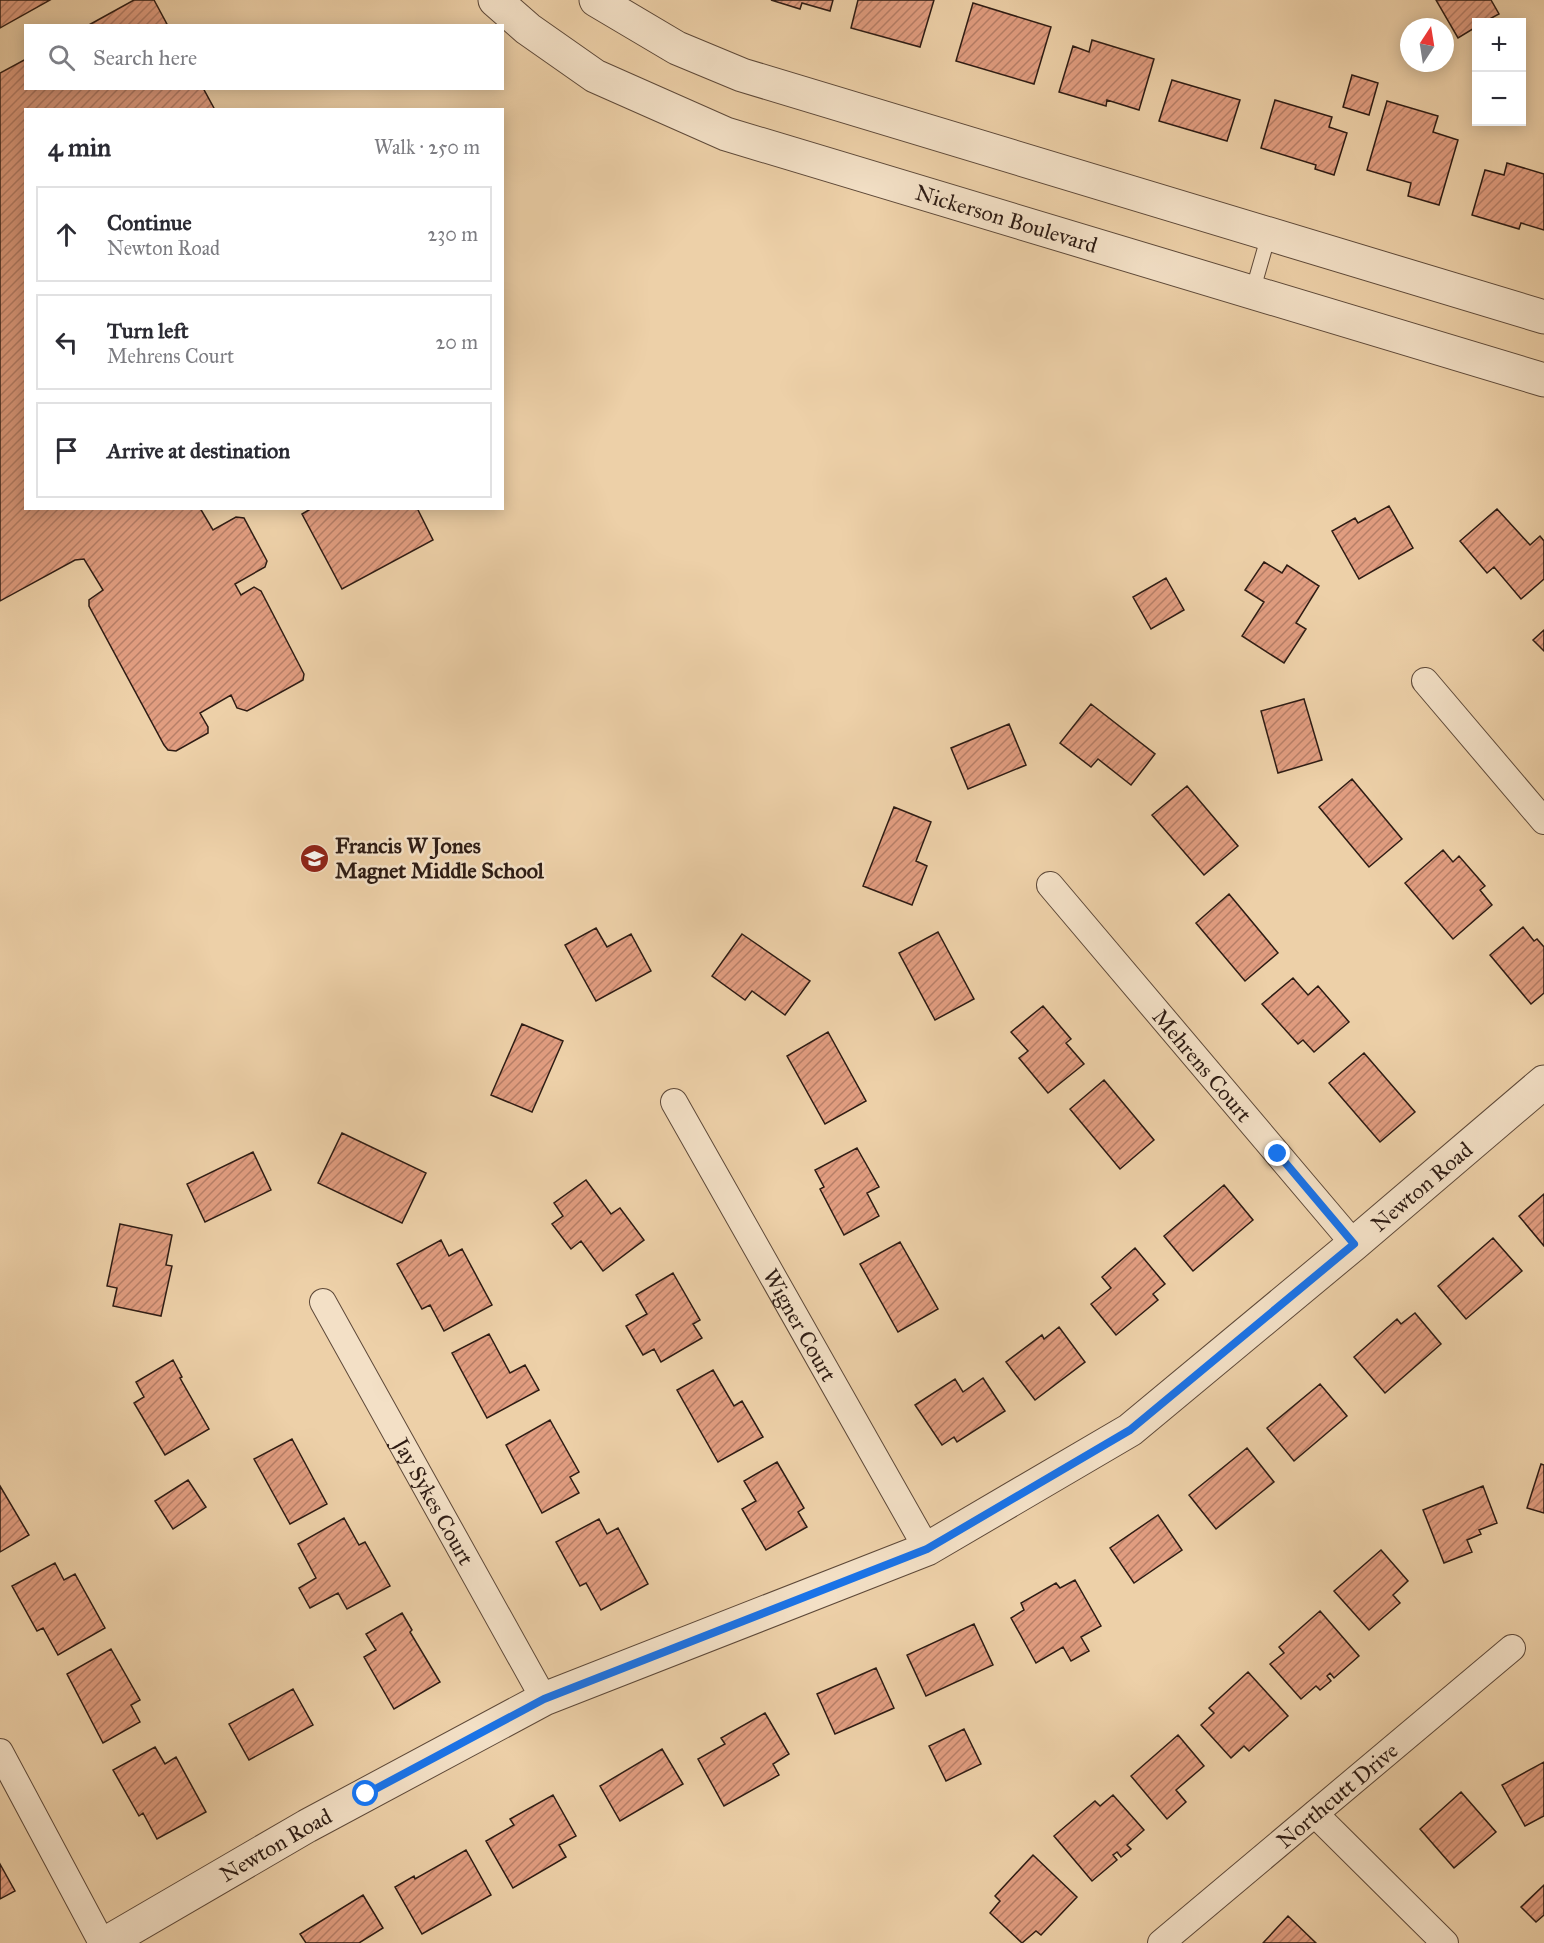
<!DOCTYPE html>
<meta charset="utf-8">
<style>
:root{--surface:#fff;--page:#f7f7f7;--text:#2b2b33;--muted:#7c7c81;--line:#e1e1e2}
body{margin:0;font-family:"IM FELL Great Primer",serif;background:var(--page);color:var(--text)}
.controls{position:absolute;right:18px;top:18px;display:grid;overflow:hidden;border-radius:0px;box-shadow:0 3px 15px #0003}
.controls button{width:54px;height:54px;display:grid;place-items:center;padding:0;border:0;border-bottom:2px solid var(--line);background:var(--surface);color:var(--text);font:30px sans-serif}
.compass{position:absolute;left:1400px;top:18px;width:54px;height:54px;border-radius:50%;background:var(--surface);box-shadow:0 3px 15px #0003;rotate:12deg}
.stop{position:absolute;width:18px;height:18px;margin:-14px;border:4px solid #1a73e8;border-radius:50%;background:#fff}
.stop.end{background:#1a73e8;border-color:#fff;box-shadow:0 2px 6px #0008}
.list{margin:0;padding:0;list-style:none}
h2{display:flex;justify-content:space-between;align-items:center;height:78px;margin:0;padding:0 24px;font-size:26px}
h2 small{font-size:20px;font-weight:400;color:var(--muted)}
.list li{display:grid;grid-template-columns:39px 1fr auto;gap:18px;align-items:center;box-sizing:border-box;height:96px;margin:0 12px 12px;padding:0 12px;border:2px solid var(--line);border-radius:0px}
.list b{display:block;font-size:22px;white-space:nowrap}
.list p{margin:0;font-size:20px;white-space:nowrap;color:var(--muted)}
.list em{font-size:20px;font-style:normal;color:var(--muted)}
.icon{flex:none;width:33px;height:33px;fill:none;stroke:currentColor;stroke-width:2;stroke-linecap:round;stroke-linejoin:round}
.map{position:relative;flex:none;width:1544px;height:1943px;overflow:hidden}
.search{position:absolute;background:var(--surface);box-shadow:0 3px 15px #0003;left:24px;top:24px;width:480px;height:66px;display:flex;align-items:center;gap:15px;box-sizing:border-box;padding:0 21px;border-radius:0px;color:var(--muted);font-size:22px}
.panel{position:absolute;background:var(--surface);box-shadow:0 3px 15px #0003;left:24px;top:108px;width:480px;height:402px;border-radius:0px}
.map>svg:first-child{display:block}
.building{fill:url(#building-hatch);stroke:#2e1c14;stroke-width:1.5}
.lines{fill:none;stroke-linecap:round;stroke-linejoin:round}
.service-casing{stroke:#5e4939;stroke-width:16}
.minor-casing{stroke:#5e4939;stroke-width:28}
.tertiary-casing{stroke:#5e4939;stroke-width:35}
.service{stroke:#f3e0c6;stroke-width:14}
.minor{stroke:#f3e0c6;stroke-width:26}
.tertiary{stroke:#f3e0c6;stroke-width:33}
.route{stroke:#1a73e8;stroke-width:8}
.labels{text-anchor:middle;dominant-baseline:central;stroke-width:5;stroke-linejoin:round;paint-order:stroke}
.street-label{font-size:22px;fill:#2e1c14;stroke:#f3e0c6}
.poi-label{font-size:22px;font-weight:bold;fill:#2e1c14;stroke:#f3e0c6;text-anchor:start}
</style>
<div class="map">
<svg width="1544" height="1943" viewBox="0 0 1544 1943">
<defs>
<pattern id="building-hatch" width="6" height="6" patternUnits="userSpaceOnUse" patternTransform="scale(1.5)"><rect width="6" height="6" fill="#e19d80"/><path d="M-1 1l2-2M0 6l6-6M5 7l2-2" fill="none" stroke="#b77f68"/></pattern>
</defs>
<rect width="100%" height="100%" fill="#edd0a8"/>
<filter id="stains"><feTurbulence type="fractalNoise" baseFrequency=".00333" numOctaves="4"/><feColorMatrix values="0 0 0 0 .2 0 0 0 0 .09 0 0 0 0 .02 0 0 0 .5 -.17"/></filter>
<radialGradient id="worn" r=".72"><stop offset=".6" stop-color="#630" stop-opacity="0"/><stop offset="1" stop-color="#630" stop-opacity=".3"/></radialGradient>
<path class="building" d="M0,0h50l-50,28z
M134,0h20l14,26h-81z
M771,0h62l-3,11 -28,-8 -2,6z
M858,0h76l-14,47 -69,-19z
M1436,0h55l8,14 -15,8h-8v5l-18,11z
M973,3l78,24 -17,57 -78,-23z
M1092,40l62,19 -15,51 -32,-10 -1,6 -47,-14 14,-46 16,6z
M26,59v29h177l12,22h-189v398h174l13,22 23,-13 8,1 23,43 -2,6 -30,17 6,11 13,-8 7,4 43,83 -1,6 -56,31 -10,-3 -6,-13 -31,18 8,14v6l-32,18 -8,-1 -4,-5 -75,-139v-6l14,-10 -19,-31 -9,1 -75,41v-528z
M1352,75l26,8 -9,32 -26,-8z
M1172,80l68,20 -13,41 -68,-20z
M1275,100l57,17 -3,10 18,6 -13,42 -19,-6 1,-4 -55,-17z
M1387,101l51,15 -5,16 25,8 -19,65 -31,-9 3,-13 -44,-13z
M1507,163l37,11v56l-23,-7 -2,6 -47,-14 13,-45 19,5z
M1389,506l24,42 -54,31 -27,-48 23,-13 3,5z
M312,508h105l16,32 -91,49 -40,-75z
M1497,509l33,36 10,-9 4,5v38l-23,20 -27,-32 -7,6 -27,-32z
M1264,562l18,11 5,-8 32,21 -23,37 10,6 -22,34 -42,-27 22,-34 -19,-12z
M1166,578l18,32 -33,19 -18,-32z
M1544,630v21l-11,-11z
M1304,699l18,61 -44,13 -17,-62z
M1091,704l64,50 -24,31 -33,-26 -7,8 -31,-24z
M1009,724l17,41 -58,24 -17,-41z
M1352,779l50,60 -33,28 -50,-60z
M1187,786l51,60 -34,29 -52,-60z
M894,807l37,15 -15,39 11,5 -15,39 -49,-19z
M1443,850l10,12 6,-6 26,30 -5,4 12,15 -39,34 -48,-56z
M1229,894l49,59 -33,28 -49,-58z
M1523,927l11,14 3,-2 7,8v46l-13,11 -41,-49z
M596,928l11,19 24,-13 20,37 -55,30 -31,-56z
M938,932l36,67 -39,21 -36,-67z
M742,934l68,47 -25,34 -33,-24 -7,9 -33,-24z
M1293,978l15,17 10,-9 31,36 -35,30 -11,-12 -5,4 -36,-40z
M1043,1006l28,33 -5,4 18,21 -36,29 -29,-35 9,-7 -17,-19z
M522,1024l41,17 -31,71 -41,-17z
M828,1032l38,69 -41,23 -38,-68z
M1364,1053l51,59 -35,30 -51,-59z
M1104,1080l50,60 -34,29 -50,-60z
M342,1133l84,40 -24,50 -84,-40z
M857,1148l22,39 -12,6 12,23 -35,19 -24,-46 4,-2 -9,-17z
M253,1152l18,38 -66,32 -18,-38z
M586,1180l25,34 9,-6 24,32 -41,31 -22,-30 -10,8 -19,-25 11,-8 -9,-13z
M1224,1185l29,35 -60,51 -29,-35z
M1544,1194v52l-25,-30z
M120,1224l52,11 -6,30 6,1 -11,50 -48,-10 4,-18 -10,-2z
M1493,1238l29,33 -56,48 -28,-33z
M441,1240l8,16 13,-7 30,56 -48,26 -14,-26 -8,4 -25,-45z
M900,1242l38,67 -40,23 -38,-68z
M1135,1248l30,36 -12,10 5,6 -42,35 -25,-31 20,-16 -9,-11z
M673,1273l27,47 -7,4 9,14 -41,24 -7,-13 -11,6 -17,-29 21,-12 -11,-19z
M1415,1313l26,31 -56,49 -31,-36 43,-38 4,5z
M1059,1327l26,35 -50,38 -29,-38 36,-27 2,4z
M489,1334l21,39 15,-8 14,25 -52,28 -35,-65z
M173,1360l9,17 -2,1 29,51 -44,26 -31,-52 10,-6 -8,-15z
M713,1370l21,36 8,-5 21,36 -45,25 -41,-72z
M983,1378l22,33 -48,31 -3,-5 -12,8 -27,-40 40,-26 8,13z
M1320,1384l27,32 -53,45 -27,-33z
M550,1420l29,52 -9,5 9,16 -37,20 -36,-68z
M292,1439l35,65 -37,20 -36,-65z
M1247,1448l27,34 -58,47 -27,-34z
M777,1462l27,46 -6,4 9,15 -41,23 -24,-41 14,-8 -12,-20z
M1541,1464l3,1v48l-17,-5z
M188,1480l18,27 -33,22 -18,-28z
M0,1486l29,49 -29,17z
M1483,1486l14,37 -18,7 2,4 -14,6 5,12 -28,11 -21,-53z
M1158,1515l24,35 -48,33 -24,-35z
M344,1518l15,27 6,-3 25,44 -43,23 -9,-16 -28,15 -11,-20 17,-10 -18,-34z
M599,1519l8,15 11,-6 30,56 -47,26 -15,-27 -6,3 -24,-44z
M1381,1550l27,31 -15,14 7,8 -31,27 -35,-39z
M55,1563l9,17 11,-6 30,54 -47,27 -15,-27 -6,3 -25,-45z
M1075,1580l26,46 -20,11 8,14 -18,10 -8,-14 -27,16 -25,-45 13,-8 -3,-7 35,-20 4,5z
M1320,1611l39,45 -25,22 -4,-5 -3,3 4,5 -11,9 -4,-4 -15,13 -31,-35 14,-11 -5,-6z
M402,1613l10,17 -2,2 30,50 -46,27 -30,-52 12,-7 -10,-16z
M974,1624l19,41 -67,31 -19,-41z
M111,1649l29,51 -9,5 9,17 -37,21 -36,-69z
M876,1668l18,40 -59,26 -18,-40z
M1248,1672l40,44 -39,35 -5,-5 -13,12 -30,-33 13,-12 -5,-5z
M293,1689l20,36 -64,35 -20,-36z
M765,1713l24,41 -16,10 6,11 -55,31 -26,-47 27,-15 -4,-6z
M964,1729l17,35 -35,17 -17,-35z
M1178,1735l26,31 -28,24 10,12 -19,17 -36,-43z
M155,1747l10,17 11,-7 30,55 -49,27 -14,-26 -4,3 -26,-46z
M662,1749l21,35 -63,37 -20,-35z
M1544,1762v54l-19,10 -23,-41z
M1461,1792l35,40 -42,36 -34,-39z
M553,1795l23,41 -17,9 7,12 -53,31 -27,-47 28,-16 -4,-6z
M1113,1795l31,35 -17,15 4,4 -10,8 -4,-5 -4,3 4,5 -25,21 -38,-45 41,-35 5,5z
M466,1850l25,45 -69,39 -27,-47 19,-11 1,3z
M1033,1855l44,42 -36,38 -5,-4 -14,12 -32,-30 10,-12 -5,-5z
M0,1864l15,27 -15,8z
M1544,1885v30l-8,7 -15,-15z
M363,1895l20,33 -24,15h-53l-6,-9z
M1288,1916l28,27h-53z"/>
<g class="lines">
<defs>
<path id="service" d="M1252,293l17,-59"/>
<g id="minor">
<path d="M1425,681l119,140"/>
<path id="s1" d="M1050,885l304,359"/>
<path id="s2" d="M674,1102l253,447"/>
<path id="s3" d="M323,1302l221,397"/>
<path d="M0,1752l102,191"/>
<path d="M1315,1814l130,129"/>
<path id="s4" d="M1161,1943l351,-295"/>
</g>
<g id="tertiary">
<path id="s5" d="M495,0l33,29 67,47 131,58 818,246"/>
<path d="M596,0l81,48 65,27 802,242"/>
<path id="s6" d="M106,1943l201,-117 237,-127 383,-150 203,-119 224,-186 190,-162"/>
</g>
</defs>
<use href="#service" class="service-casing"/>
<use href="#minor" class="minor-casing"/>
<use href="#tertiary" class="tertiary-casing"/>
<use href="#service" class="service"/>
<use href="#minor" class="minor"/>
<use href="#tertiary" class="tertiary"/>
</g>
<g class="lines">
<path class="route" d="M366,1794l178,-95 383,-150 203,-119 224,-186 -76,-90"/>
</g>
<defs>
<symbol id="school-disc" viewBox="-11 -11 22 22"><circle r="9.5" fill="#8f2418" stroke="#f3e0c6"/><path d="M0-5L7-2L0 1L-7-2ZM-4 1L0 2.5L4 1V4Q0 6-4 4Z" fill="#fff"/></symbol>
</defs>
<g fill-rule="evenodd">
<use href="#school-disc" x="298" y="842" width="33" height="33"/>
</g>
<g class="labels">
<g class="street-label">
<text stroke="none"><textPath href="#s5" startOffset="562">Nickerson Boulevard</textPath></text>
<text stroke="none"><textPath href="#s1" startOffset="236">Mehrens Court</textPath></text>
<text stroke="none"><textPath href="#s6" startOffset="1528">Newton Road</textPath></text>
<text stroke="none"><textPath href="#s2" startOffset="256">Wigner Court</textPath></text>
<text stroke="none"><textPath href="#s3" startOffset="228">Jay Sykes Court</textPath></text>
<text stroke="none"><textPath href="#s4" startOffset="230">Northcutt Drive</textPath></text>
<text stroke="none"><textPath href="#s6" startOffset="196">Newton Road</textPath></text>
</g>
<g class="poi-label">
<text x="335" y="845">Francis W Jones<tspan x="335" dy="25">Magnet Middle School</tspan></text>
</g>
</g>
<rect width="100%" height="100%" filter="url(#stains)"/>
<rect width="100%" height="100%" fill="url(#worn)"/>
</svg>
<div class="controls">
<button>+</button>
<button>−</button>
</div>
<svg class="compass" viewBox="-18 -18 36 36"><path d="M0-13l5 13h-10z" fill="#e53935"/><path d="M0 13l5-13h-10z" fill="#7c7c81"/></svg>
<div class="stop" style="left:366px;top:1794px"></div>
<div class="stop end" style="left:1278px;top:1154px"></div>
<div class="search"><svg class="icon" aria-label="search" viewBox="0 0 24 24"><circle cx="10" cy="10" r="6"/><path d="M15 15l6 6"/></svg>Search here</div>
<section class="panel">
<h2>4 min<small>Walk · 250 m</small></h2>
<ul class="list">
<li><svg class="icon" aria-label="ahead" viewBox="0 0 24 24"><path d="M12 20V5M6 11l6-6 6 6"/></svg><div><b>Continue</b><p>Newton Road</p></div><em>230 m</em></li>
<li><svg class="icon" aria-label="left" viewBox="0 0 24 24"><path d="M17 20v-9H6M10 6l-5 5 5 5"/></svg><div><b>Turn left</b><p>Mehrens Court</p></div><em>20 m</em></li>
<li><svg class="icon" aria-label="arrive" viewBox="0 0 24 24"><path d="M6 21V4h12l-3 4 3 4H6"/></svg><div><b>Arrive at destination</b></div></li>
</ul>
</section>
</div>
